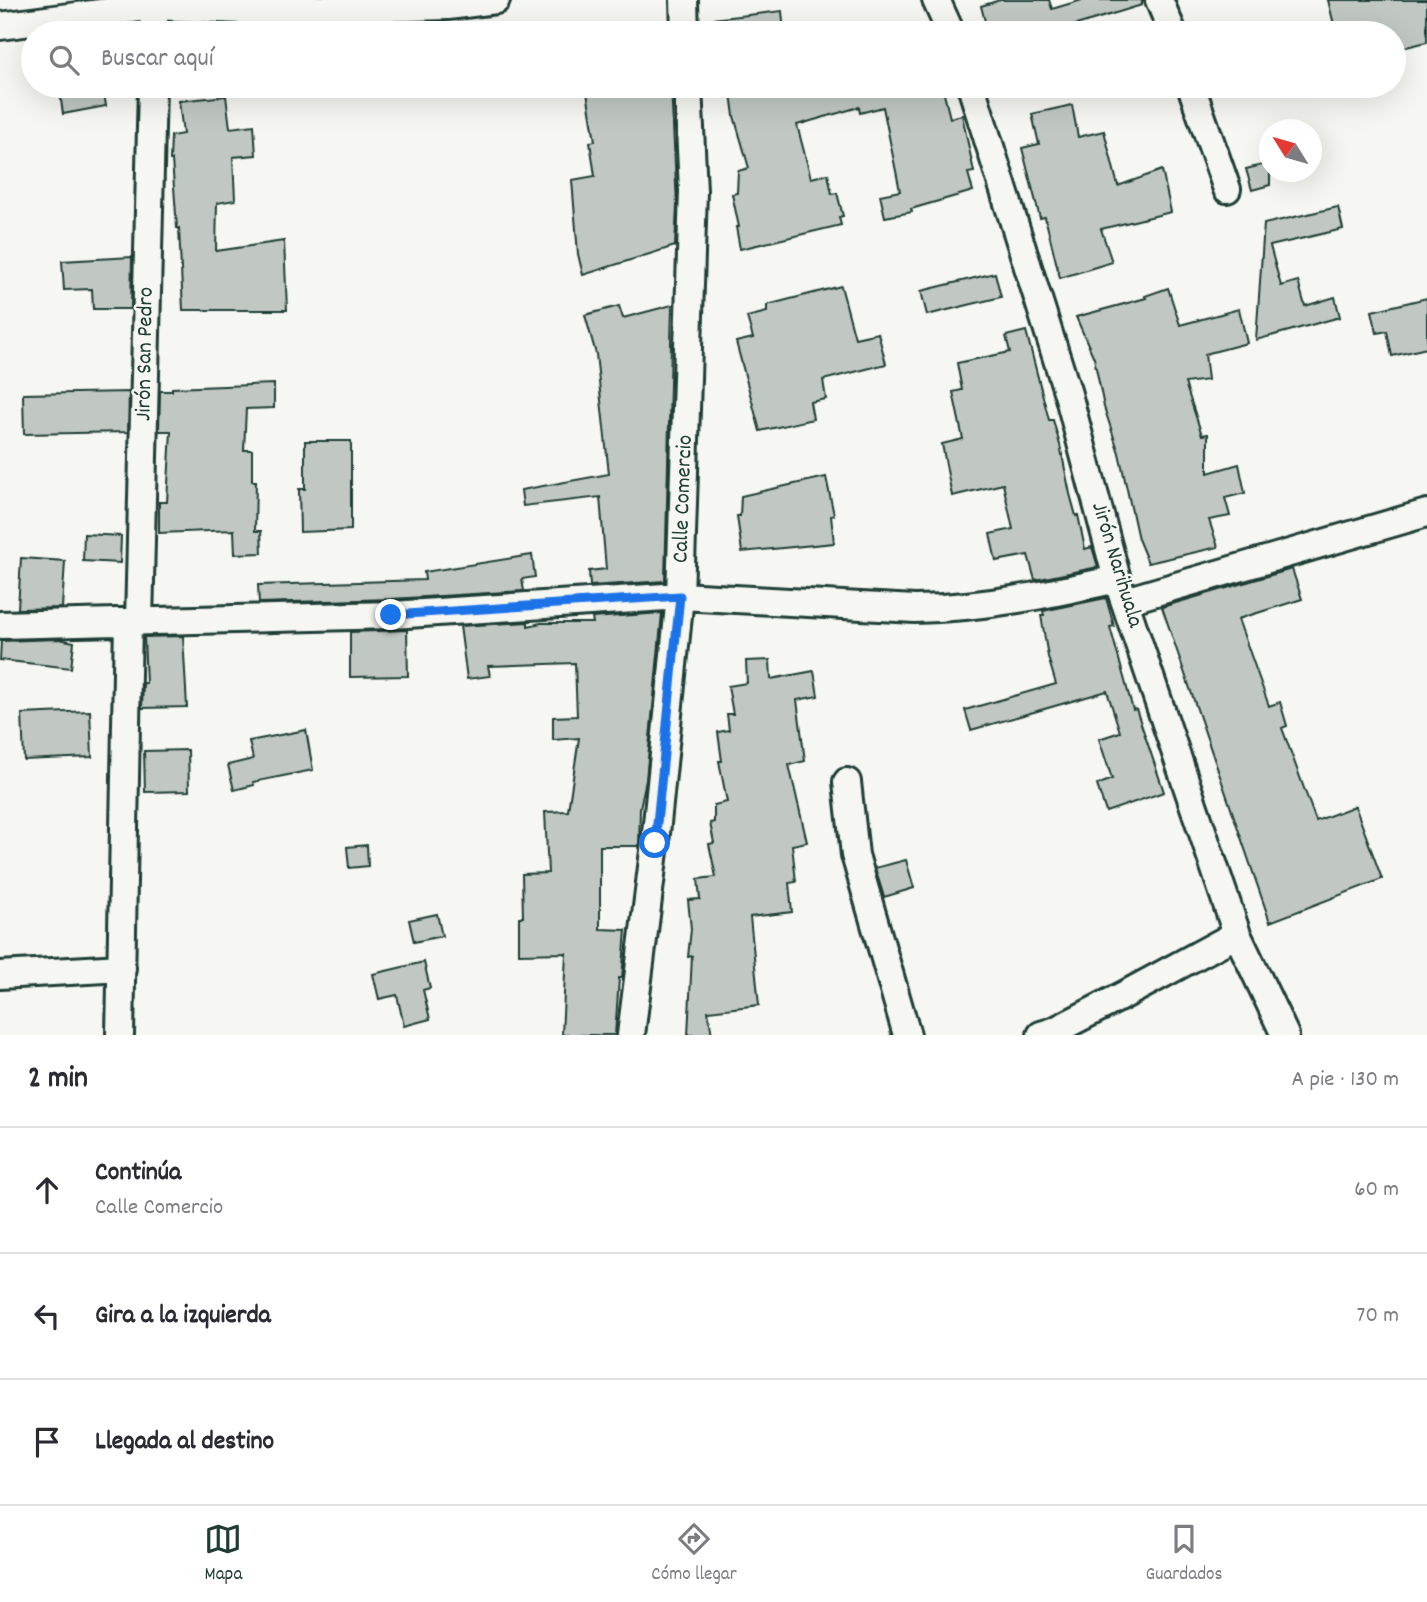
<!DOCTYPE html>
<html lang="es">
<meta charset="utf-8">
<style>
:root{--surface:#fff;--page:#f7f7f7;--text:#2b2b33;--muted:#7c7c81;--line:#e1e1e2;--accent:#1f3d34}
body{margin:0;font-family:Dekko,sans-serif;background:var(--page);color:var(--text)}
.compass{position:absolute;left:1259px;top:119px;width:63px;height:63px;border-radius:50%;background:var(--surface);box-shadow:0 7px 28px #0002;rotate:307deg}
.stop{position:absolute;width:21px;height:21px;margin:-16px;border:5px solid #1a73e8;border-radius:50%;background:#fff}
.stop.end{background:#1a73e8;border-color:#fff;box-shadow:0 2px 7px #0008}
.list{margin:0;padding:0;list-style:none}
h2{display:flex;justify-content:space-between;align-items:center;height:91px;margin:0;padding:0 28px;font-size:30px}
h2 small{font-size:23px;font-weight:400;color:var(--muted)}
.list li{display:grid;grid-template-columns:46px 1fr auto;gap:21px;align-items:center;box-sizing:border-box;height:126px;padding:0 28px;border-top:2px solid var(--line)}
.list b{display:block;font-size:26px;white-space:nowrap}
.list p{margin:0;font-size:23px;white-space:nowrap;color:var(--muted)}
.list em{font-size:23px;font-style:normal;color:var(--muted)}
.icon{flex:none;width:38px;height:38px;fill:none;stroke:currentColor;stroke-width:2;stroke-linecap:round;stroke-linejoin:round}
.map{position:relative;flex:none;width:1427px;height:1035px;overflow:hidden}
.search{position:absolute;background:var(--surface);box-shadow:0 7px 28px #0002;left:21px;right:21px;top:21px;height:77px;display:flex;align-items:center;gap:18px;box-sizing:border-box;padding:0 24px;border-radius:38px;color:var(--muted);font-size:26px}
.sheet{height:469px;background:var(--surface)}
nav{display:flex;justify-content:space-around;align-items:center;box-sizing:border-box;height:98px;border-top:2px solid var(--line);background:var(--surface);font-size:19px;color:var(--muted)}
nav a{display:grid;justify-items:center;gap:4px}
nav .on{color:var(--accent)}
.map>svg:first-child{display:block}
.building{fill:#c1c8c3;stroke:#1f3d34;stroke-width:2}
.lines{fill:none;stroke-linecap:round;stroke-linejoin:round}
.minor-casing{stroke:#1f3d34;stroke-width:32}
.minor{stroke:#f6f6f2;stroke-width:26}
.route{stroke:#1a73e8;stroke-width:9}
.labels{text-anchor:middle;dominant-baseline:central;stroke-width:5;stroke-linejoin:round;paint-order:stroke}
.street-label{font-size:23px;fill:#1f3d34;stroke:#f6f6f2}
</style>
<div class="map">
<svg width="1427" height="1035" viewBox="0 0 1427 1035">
<rect width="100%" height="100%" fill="#f6f6f2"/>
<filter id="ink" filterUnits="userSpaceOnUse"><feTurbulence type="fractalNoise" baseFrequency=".0143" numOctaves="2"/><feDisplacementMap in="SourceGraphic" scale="14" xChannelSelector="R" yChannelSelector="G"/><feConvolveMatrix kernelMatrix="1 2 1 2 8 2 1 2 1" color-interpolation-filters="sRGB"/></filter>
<g filter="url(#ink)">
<path class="building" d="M1000,0h49l3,9 30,-9h60v5l-92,28h-62l-7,-27z
M1328,0h99v42l-33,8v-17h-58z
M782,11l2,22h-70l-1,-14z
M396,23l1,10h-71l-1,-8z
M59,86h44l3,20 -43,8z
M586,86h85l6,119 -2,41 -92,29 -5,-21 -6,-74 23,-4 -5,-34 5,-1z
M741,86h201l8,32 12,-3 12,57 -6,1 5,18 -62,18 1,3 -27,5 -5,-22 20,-4 -17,-84 -23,6 -1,-6 -62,18 14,53 17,-4 4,20 5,-1 6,23 -4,1 2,8 -101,24 -4,-22h3l-7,-33 5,-1 1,-22 11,-3 -15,-52 -3,-23 10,-2z
M226,96l4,32 24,-3 2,30 -23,2 2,43 -18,3 -1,48 68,-10 3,69h-104l-4,-82h-2l-5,-68h-2l1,-24 12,-2 -4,-33z
M1072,105l6,32 26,-6 14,55 44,-16 9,42 -70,17 11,33 -52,16 -15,-61 -5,1 -18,-70 17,-4 -7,-30z
M1270,163v22l-18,5 -6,-21z
M1338,207l5,22 -73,17 11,40 17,-5 7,25 30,-9 5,20 -84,23 8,-116z
M132,257l-1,52h-38l-1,-20 -28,1 -2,-29z
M995,273l6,24 -74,18 -6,-24z
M841,286l14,52 23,-5 8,31 -63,16 3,19 -16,3 3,17 -53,12 -24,-89 17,-4 -6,-21 20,-5v-7z
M1168,288l12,37 59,-16 8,34 -42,11 3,26 -23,3 17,52 6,-1v39l31,-9 6,29 -20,5 5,18 -21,4 9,27 -70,16 -10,-24 -19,-86 -15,-46 -10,-49 -18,-41 70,-19 -1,-2z
M1427,298v50l-35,8 -5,-25 -10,2 -5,-22z
M672,305l-7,276 -75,5 -1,-15 17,-2 -6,-72 -77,9 -2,-16 88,-16 -13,-120 -11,-39 34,-9 4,12z
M1026,331l23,89h4l7,25 10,49 6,22 2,-1 7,34 7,-2 6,20 -63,13 -7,-25 -32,6 -6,-27 23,-5 -10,-45 -51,12 -10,-52 21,-5 -10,-47 9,-2 -5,-27 53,-11 -4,-16z
M274,384v24l-28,1 -2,41h8v31h4l-1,50h6l1,22 -27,1 -1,-24 -75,3v-31h8l4,-71h-12l1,-40h12v-3z
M129,392l-1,40 -104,2 -1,-40z
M305,441h46v89l-51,2 -1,-43h6z
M826,477l8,38 -3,1 3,27 -92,9 -5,-36h3l1,-20z
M84,534l37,2 -1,27 -37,-2z
M532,555l3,22 -13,2 2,12 -133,8 -132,4 -1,-18 167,-5 -1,-8z
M21,558l44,3 -3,47 -44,1z
M1292,569l10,30 -64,20 31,87 11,-4 7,24 -5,2 34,93 39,-15 27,73 -112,43 -108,-315z
M1106,598l8,28 -4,1 23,83 3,-1 28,83 -58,20 -9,-27 15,-6 -13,-40 21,-7 -13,-41 -136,39 -6,-20 91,-26 -8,-27 -7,-42h3l-1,-4z
M662,613l-16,167 -6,28 -1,38h-39v83l26,1 -4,48h-3l-4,57h-53l4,-82 -47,1v-37h4l-1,-43 26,-1 -3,-61 23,-1 11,-73 -26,2v-23l24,-1 -2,-53 -87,3 2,10 -23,3 -7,-53 68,-4v4l13,-3h52l-1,-5z
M407,630l1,46 -58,1v-45z
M183,636l4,71 -45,1 1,-25h3l-2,-46z
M59,639l15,3 -3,26 -71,-8 1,-19z
M770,660l1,19 43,-8 4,25 -21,4 8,61 -16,4 18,77 -15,3 4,37 -7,1 3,29 -42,5 9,88 -51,6 4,24h-24l4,-79 -4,1 3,-28 -3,-29 12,-1 -2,-20 18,-2 -7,-33 5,-1 -4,-20 4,-1v-17l13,-3 -8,-41h3l-4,-29 11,-2 -2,-16h6l-5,-28 19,-3 -1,-22z
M90,711l2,46 -68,3 -2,-46z
M306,730l7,40 -60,12 1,3 -20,5 -6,-25 25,-6 -4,-18z
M188,750l1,41 -44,1 -1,-41z
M367,845l1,21 -19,2 -2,-21z
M906,860l8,28 -30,9 -9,-29z
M437,914l5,22 -28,6 -5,-22z
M424,962l6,26 -7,2 7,29 -26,7 -7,-31 -18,4 -6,-25z"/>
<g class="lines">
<defs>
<path id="minor" d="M684,0l1,33
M936,0l15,33
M1159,0l14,33
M0,26l155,-20 106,5 187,-5 48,-6
M154,33v-33
M971,86l97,308 49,185 120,355 48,101
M1191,86l36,103
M1125,601l302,-88
M139,622l13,-536
M0,625l392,-10 288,-19 235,13c69,-1 135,-15 202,-30
M847,782l8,73 52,180
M0,975l122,-7
M120,1035l8,-413
M631,1035l24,-192 25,-247 13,-405 -5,-105
M1041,1035l13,-4 70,-36 113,-61"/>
</defs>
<use href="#minor" class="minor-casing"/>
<use href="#minor" class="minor"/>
</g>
</g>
<g class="lines" filter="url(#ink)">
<path class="route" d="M391,615l289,-19 -25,247"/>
</g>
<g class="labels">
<g class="street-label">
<text transform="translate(146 354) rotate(-89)">Jirón San Pedro</text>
<text transform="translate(684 499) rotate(-88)">Calle Comercio</text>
<text transform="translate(1116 565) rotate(73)">Jirón Narihuala</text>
</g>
</g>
</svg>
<svg class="compass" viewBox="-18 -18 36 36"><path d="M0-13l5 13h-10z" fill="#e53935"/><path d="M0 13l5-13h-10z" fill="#7c7c81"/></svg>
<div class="stop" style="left:655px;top:843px"></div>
<div class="stop end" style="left:391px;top:615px"></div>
<div class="search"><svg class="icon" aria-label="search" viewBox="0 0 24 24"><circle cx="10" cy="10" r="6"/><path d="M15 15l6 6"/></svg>Buscar aquí</div>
</div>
<section class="sheet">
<h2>2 min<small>A pie · 130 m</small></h2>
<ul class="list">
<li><svg class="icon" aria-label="ahead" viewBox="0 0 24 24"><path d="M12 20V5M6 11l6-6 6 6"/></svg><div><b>Continúa</b><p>Calle Comercio</p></div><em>60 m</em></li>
<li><svg class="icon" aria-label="left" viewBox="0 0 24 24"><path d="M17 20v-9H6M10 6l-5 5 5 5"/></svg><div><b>Gira a la izquierda</b></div><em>70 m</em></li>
<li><svg class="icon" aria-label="arrive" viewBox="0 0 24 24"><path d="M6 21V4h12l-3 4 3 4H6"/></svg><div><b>Llegada al destino</b></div></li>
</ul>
</section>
<nav>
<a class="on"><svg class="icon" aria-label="map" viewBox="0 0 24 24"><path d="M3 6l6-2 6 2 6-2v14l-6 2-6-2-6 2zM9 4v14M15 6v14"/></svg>Mapa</a>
<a><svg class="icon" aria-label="directions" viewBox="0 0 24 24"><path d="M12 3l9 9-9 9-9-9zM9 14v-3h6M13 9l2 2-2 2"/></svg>Cómo llegar</a>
<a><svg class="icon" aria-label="saved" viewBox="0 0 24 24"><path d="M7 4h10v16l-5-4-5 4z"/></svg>Guardados</a>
</nav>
